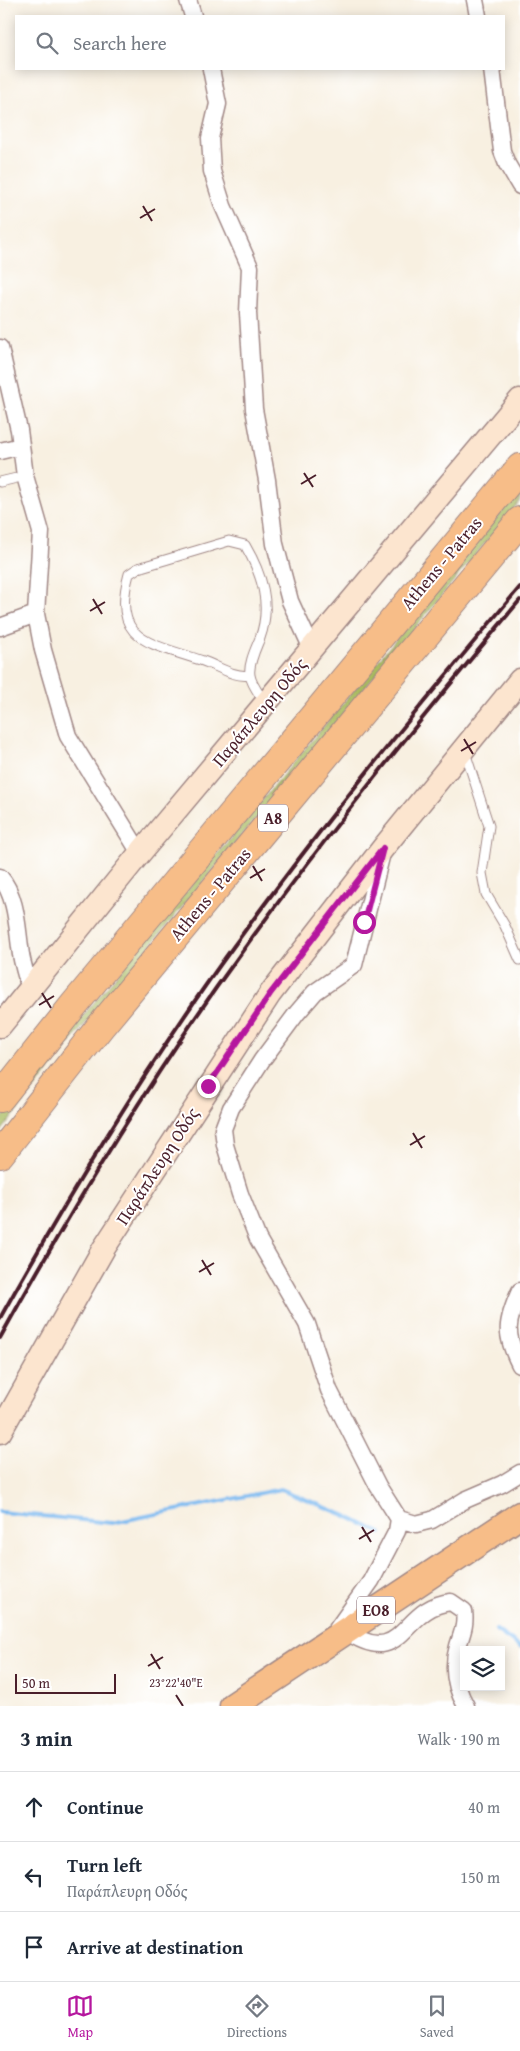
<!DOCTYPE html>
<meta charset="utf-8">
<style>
:root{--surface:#fff;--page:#f6f6f7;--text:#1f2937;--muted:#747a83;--line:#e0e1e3;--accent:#b5179e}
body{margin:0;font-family:"Gentium Book Plus",serif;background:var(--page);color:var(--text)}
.controls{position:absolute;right:15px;bottom:15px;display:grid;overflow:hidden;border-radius:0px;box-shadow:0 2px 12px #0003}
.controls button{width:45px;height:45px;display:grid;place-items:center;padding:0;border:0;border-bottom:1px solid var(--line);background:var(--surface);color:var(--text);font:25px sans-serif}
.scale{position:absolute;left:15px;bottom:12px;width:101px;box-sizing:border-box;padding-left:5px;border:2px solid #4a1f2b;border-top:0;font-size:14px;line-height:18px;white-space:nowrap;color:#4a1f2b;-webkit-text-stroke:4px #fff;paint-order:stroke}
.stop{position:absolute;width:15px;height:15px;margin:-11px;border:4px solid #b5179e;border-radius:50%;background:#fff}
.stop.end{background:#b5179e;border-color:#fff;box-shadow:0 1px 5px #0008}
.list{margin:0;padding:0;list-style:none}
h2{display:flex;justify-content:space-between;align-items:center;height:65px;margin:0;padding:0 20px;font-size:21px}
h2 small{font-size:16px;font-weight:400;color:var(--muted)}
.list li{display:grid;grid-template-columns:32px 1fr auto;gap:15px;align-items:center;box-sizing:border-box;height:70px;padding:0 20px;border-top:1px solid var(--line)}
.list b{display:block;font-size:19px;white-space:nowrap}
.list p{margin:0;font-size:16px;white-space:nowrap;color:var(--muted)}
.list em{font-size:16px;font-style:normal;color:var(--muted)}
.icon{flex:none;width:28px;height:28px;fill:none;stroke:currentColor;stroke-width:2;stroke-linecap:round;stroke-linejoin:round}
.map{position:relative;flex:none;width:520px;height:1706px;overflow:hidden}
.search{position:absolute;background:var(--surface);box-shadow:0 2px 12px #0003;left:15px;right:15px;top:15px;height:55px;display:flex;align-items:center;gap:12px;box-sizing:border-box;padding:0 18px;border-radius:0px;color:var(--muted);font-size:19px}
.sheet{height:275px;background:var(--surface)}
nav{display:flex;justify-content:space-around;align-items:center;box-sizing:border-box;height:70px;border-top:1px solid var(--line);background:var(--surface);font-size:14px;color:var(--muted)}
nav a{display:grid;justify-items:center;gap:2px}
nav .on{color:var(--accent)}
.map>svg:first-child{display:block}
.green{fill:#a9bc60;stroke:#7a6e46}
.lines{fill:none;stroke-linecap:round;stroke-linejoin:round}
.stream{stroke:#7dbaf0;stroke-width:4}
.lane-casing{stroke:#a18886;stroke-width:11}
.street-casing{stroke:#a18886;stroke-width:19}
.secondary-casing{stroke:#a18886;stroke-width:25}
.primary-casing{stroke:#a18886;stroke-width:29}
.highway-casing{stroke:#a18886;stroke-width:30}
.lane{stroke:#fff;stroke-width:9}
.street{stroke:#fff;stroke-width:16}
.secondary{stroke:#fce5cf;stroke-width:22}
.primary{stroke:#f7bd88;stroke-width:26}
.highway{stroke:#f7bd88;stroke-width:28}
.rail{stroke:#4a1f2b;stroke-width:4}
.route{stroke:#b5179e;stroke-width:6}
.ticks{fill:none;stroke:#4a1f2b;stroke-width:2}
.labels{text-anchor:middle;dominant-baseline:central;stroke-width:4;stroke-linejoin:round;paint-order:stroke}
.shield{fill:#fff;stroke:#80626b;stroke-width:1}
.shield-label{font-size:16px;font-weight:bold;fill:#4a1f2b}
.street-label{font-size:18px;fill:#4a1f2b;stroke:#fff}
.ticks-label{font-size:12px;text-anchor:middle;fill:#4a1f2b;stroke:#fff;stroke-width:4;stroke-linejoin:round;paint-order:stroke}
</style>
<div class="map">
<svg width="520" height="1706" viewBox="0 0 520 1706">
<rect width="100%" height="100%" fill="#fff"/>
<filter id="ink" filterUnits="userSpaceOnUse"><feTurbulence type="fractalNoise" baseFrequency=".02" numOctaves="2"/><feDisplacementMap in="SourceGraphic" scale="10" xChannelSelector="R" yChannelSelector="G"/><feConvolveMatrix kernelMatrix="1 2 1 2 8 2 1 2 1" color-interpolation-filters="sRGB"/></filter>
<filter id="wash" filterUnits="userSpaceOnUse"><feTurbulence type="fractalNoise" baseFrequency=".0096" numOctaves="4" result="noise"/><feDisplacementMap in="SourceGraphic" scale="20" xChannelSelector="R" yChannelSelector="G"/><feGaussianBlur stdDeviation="1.12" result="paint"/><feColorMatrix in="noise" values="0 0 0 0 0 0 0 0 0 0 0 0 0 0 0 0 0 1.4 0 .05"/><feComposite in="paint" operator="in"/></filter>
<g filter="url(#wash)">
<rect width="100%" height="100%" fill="#f8f0e1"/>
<path class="green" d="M520,490v11l-431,518 -89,114v-12l48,-63z"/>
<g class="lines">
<path class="stream" d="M0,1512l112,11 169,-34 63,26 37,18
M496,1630l24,17"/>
</g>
</g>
<g filter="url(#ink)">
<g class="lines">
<defs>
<path id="lane" d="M0,482l25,-6
M250,675c-16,3 -32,-9 -47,-14 -51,-18 -93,-18 -74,-87l9,-6 91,-27 16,4c17,29 27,60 15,93 -4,10 -12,26 -10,37 1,9 10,20 15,28
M465,752l24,74 -7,47 4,21 19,32 15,34"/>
<path id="street" d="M188,0l5,16
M475,0l3,16
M211,69l7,35 -8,34 2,33 11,35 27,61 -2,46 6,96 13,71 8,64 15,57 22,48
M492,69l10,82 5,13 13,22
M0,348l19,82 6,46 16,56 -5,82 7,36 25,86 72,117
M0,451l21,-5
M0,627l36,-13
M0,877c16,18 17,48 20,70 1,14 6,28 10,42
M520,1291c-14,31 -16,43 0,74
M399,1519l17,5 16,-4 33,-20 37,-16 18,-11
M337,1629l34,-48 26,-50 2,-12 -21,-33 -49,-96 -22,-66 -49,-85 -18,-45 -15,-49 -2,-16 8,-21 31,-48 35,-47 18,-21 39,-27 28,-112
M346,1631c59,40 54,-24 105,-29l13,9c2,14 -2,22 -6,35 -6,20 -3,41 8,60"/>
<path id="secondary" d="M0,1026l140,-173 380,-453
M0,1432l104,-184 166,-254 113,-146 137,-168"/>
<path id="primary" d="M233,1706l287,-191"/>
<path id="highway" d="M0,1098l73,-92 447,-538
M0,1154l100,-127 420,-506"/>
</defs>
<use href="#lane" class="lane-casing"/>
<use href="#street" class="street-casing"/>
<use href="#secondary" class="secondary-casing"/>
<use href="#primary" class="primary-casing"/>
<use href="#highway" class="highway-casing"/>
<use href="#lane" class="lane"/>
<use href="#street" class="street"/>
<use href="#secondary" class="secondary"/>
<use href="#primary" class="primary"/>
<use href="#highway" class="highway"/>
<path class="rail" d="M0,1318c71,-127 147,-253 233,-371 90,-124 188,-243 287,-360
M0,1338c73,-132 152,-263 241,-385 88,-122 183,-238 279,-353"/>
</g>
</g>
<g class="lines" filter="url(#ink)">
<path class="route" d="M208,1086l62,-92 113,-146 -19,74"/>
</g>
<path class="ticks" d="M143,206l9,15M140,218l15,-9M304,473l9,14M301,484l15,-9M93,599l9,15M90,611l15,-9M464,739l9,15M461,751l15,-9M253,866l9,15M250,878l15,-9M42,993l9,15M39,1005l15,-9M413,1133l9,15M410,1145l15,-9M202,1260l9,15M199,1272l15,-9M362,1527l9,15M359,1539l15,-9M151,1654l9,15M148,1666l15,-9M176,1695l7,11"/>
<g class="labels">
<g class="shield">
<rect x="258" y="804.5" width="30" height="27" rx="4"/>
<rect x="357" y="1596.5" width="38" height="27" rx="4"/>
</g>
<g class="shield-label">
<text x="273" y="818">Α8</text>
<text x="376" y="1610">ΕΟ8</text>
</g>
<g class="street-label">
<text transform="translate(441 563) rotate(-50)">Athens - Patras</text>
<text transform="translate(259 712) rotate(-50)">Παράπλευρη Οδός</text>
<text transform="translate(210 894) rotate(-50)">Athens - Patras</text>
<text transform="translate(157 1166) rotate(-57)">Παράπλευρη Οδός</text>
</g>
</g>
<g class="ticks-label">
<text x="176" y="1687">23°22'40"E</text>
</g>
</svg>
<div class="controls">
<button><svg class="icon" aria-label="layers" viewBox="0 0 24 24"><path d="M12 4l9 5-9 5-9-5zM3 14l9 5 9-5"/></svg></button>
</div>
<div class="scale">50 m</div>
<div class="stop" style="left:364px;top:922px"></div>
<div class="stop end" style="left:208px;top:1086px"></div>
<div class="search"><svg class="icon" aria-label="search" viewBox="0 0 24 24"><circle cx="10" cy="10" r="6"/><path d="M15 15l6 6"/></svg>Search here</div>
</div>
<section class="sheet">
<h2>3 min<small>Walk · 190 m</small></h2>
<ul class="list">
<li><svg class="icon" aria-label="ahead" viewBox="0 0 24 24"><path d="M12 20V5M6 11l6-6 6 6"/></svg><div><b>Continue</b></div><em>40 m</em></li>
<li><svg class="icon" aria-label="left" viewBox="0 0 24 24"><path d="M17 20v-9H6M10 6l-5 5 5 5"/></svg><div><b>Turn left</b><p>Παράπλευρη Οδός</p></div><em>150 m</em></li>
<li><svg class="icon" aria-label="arrive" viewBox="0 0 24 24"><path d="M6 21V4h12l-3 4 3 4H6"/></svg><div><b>Arrive at destination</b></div></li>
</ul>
</section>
<nav>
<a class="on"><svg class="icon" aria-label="map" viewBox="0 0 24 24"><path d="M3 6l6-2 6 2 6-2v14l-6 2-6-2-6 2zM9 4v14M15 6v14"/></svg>Map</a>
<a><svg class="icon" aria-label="directions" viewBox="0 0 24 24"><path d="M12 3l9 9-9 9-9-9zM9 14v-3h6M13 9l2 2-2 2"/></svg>Directions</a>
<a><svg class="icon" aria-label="saved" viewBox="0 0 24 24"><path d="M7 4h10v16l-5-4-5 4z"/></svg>Saved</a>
</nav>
